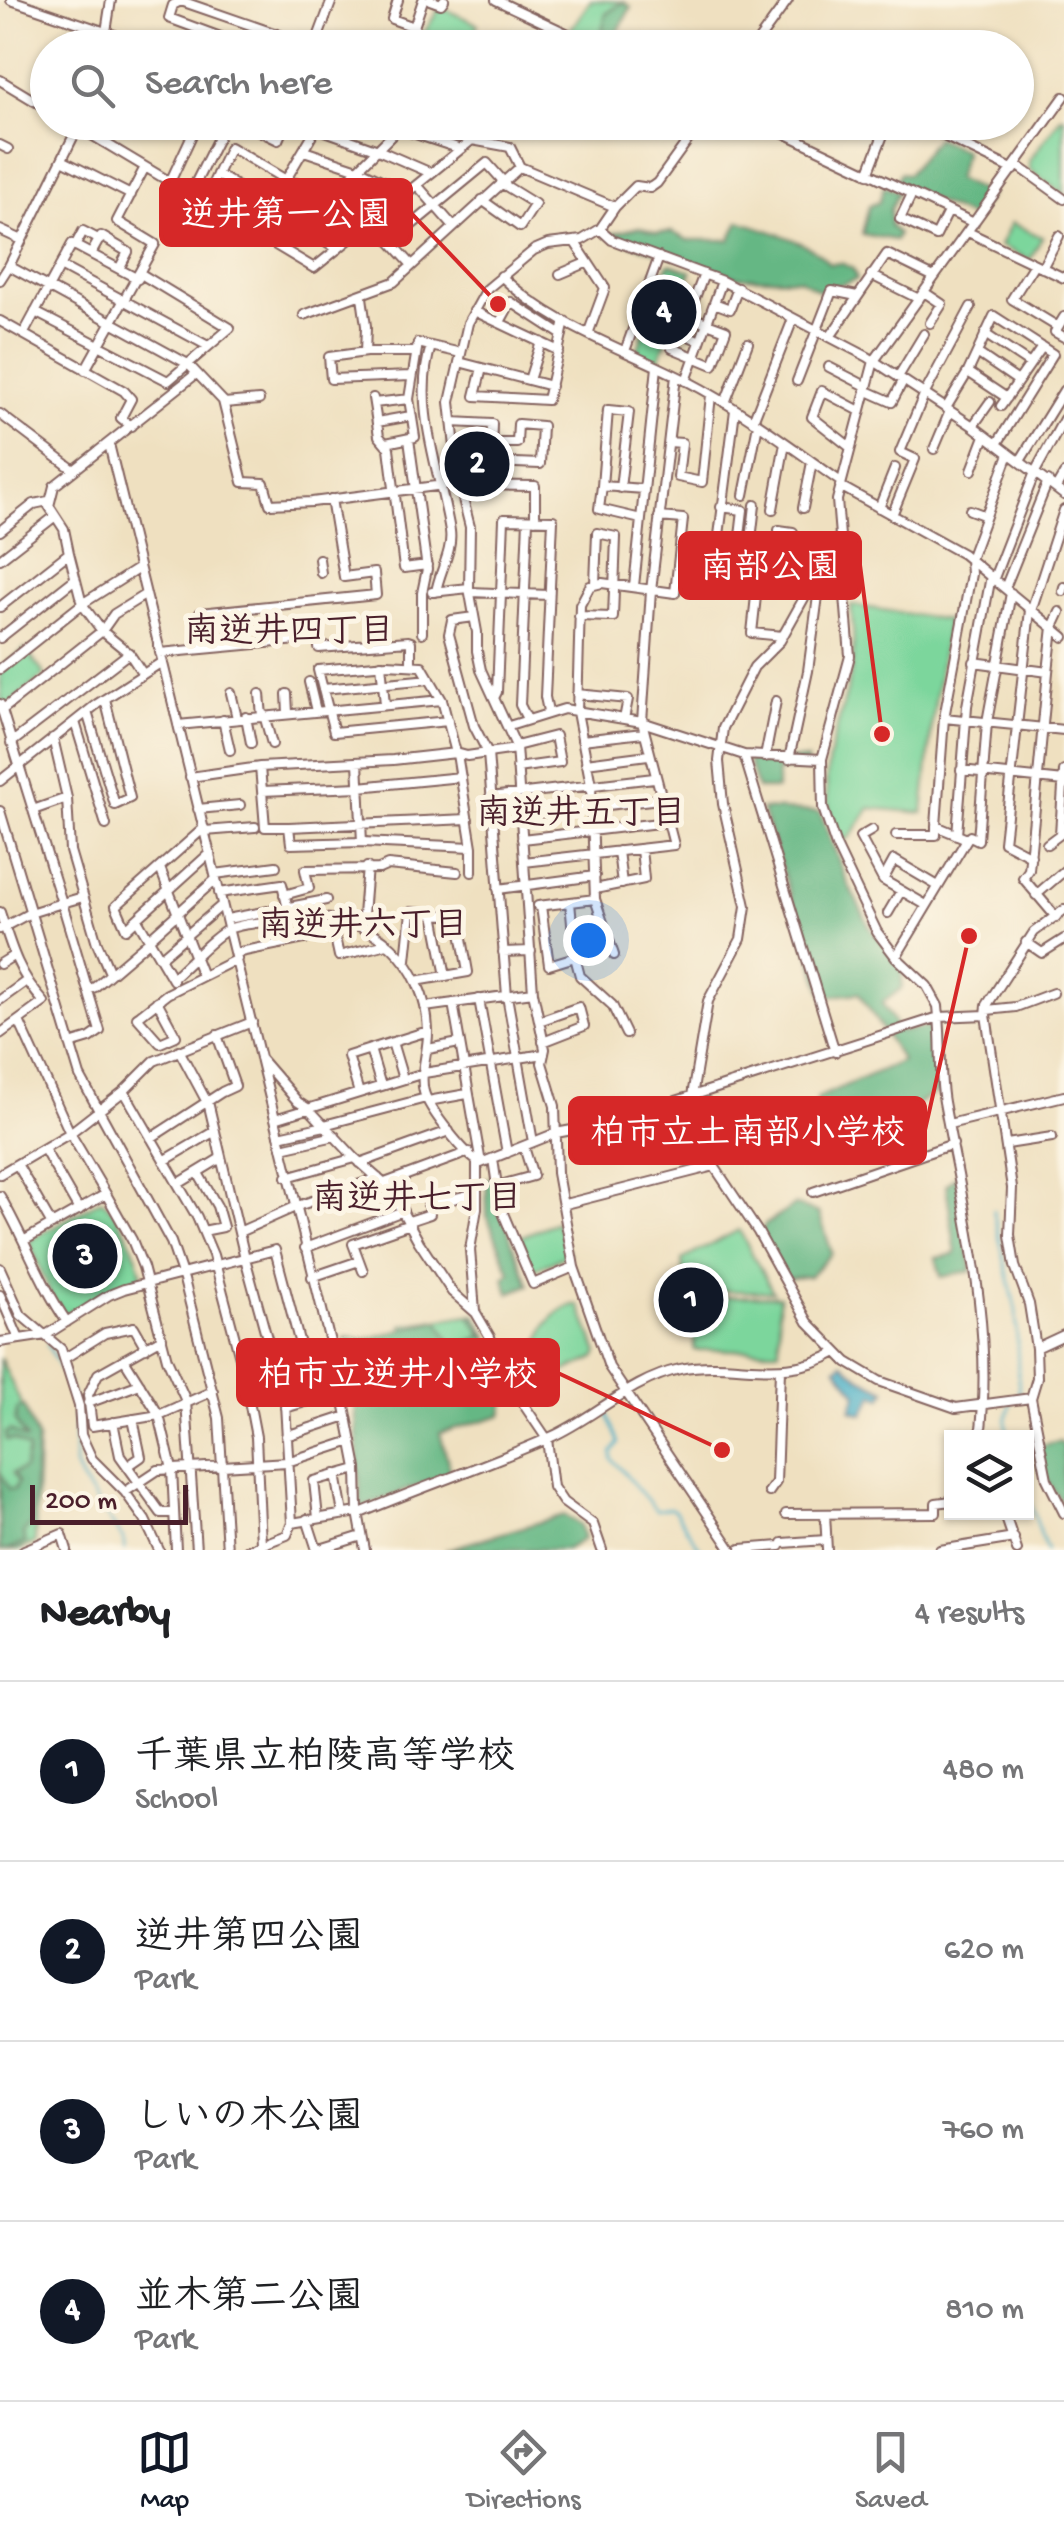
<!DOCTYPE html>
<meta charset="utf-8">
<style>
:root{--surface:#fff;--page:#f6f6f6;--text:#202124;--muted:#757577;--line:#e0e0e0;--accent:#111827}
body{margin:0;font-family:"Gochi Hand","Klee One",sans-serif;background:var(--page);color:var(--text)}
.controls{position:absolute;right:30px;bottom:30px;display:grid;overflow:hidden;border-radius:0px;box-shadow:0 2px 8px #0004}
.controls button{width:90px;height:90px;display:grid;place-items:center;padding:0;border:0;border-bottom:2px solid var(--line);background:var(--surface);color:var(--text);font:50px sans-serif}
.scale{position:absolute;left:30px;bottom:25px;width:158px;box-sizing:border-box;padding-left:10px;border:5px solid #4a1f2b;border-top:0;font-size:28px;line-height:35px;white-space:nowrap;color:#4a1f2b;-webkit-text-stroke:8px #fcf5e5;paint-order:stroke}
.you{position:absolute;left:588px;top:940px;width:35px;height:35px;margin:-25px;border:8px solid #fff;border-radius:50%;background:#1a73e8;box-shadow:0 0 0 15px #1a73e833}
.badge{display:grid;place-items:center;width:65px;height:65px;border-radius:50%;background:var(--accent);color:#fff;font-size:32px;font-weight:700}
.pin{position:absolute;translate:-50% -50%;border:5px solid #fff;box-shadow:0 2px 10px #0006}
.list{margin:0;padding:0;list-style:none}
h2{display:flex;justify-content:space-between;align-items:center;height:130px;margin:0;padding:0 40px;font-size:42px}
h2 small{font-size:32px;font-weight:400;color:var(--muted)}
.list li{display:grid;grid-template-columns:65px 1fr auto;gap:30px;align-items:center;box-sizing:border-box;height:180px;padding:0 40px;border-top:2px solid var(--line)}
.list b{display:block;font-size:38px;white-space:nowrap}
.list p{margin:0;font-size:32px;white-space:nowrap;color:var(--muted)}
.list em{font-size:32px;font-style:normal;color:var(--muted)}
.icon{flex:none;width:55px;height:55px;fill:none;stroke:currentColor;stroke-width:2;stroke-linecap:round;stroke-linejoin:round}
.map{position:relative;flex:none;width:1064px;height:1550px;overflow:hidden}
.search{position:absolute;background:var(--surface);box-shadow:0 2px 8px #0004;left:30px;right:30px;top:30px;height:110px;display:flex;align-items:center;gap:25px;box-sizing:border-box;padding:0 35px;border-radius:55px;color:var(--muted);font-size:38px}
.sheet{height:850px;background:var(--surface)}
nav{display:flex;justify-content:space-around;align-items:center;box-sizing:border-box;height:140px;border-top:2px solid var(--line);background:var(--surface);font-size:28px;color:var(--muted)}
nav a{display:grid;justify-items:center;gap:5px}
nav .on{color:var(--accent)}
.map>svg:first-child{display:block}
.green{fill:#7cd69c;stroke:#637a64;stroke-width:2.5}
.forest{fill:#65b784;stroke:#586b58;stroke-width:2.5}
.water{fill:#46aec6;stroke:#486678;stroke-width:2.5}
.lines{fill:none;stroke-linecap:round;stroke-linejoin:round}
.stream{stroke:#46aec6;stroke-width:2.5}
.minor-casing{stroke:#84635f;stroke-width:12}
.minor{stroke:#fff;stroke-width:8}
.labels{text-anchor:middle;dominant-baseline:central;stroke-width:10;stroke-linejoin:round;paint-order:stroke}
.neighbourhood-label{font-size:35px;font-weight:bold;fill:#4a1f2b;stroke:#fcf5e5}
.leader{fill:none;stroke:#d62828;stroke-width:4}
.callout-dot{fill:#d62828;stroke:#fcf5e5;stroke-width:4}
.callout{fill:#d62828;stroke:#d62828;stroke-width:4}
.callout-label{font-size:35px;text-anchor:middle;font-weight:bold;fill:#fff}
</style>
<div class="map">
<svg width="1064" height="1550" viewBox="0 0 1064 1550">
<rect width="100%" height="100%" fill="#fcf5e5"/>
<filter id="ink" filterUnits="userSpaceOnUse"><feTurbulence type="fractalNoise" baseFrequency=".01" numOctaves="2"/><feDisplacementMap in="SourceGraphic" scale="20" xChannelSelector="R" yChannelSelector="G"/><feConvolveMatrix kernelMatrix="1 2 1 2 8 2 1 2 1" color-interpolation-filters="sRGB"/></filter>
<filter id="wash" filterUnits="userSpaceOnUse"><feTurbulence type="fractalNoise" baseFrequency=".0048" numOctaves="4" result="noise"/><feDisplacementMap in="SourceGraphic" scale="40" xChannelSelector="R" yChannelSelector="G"/><feGaussianBlur stdDeviation="2.25" result="paint"/><feColorMatrix in="noise" values="0 0 0 0 0 0 0 0 0 0 0 0 0 0 0 0 0 1.4 0 .05"/><feComposite in="paint" operator="in"/></filter>
<g filter="url(#wash)">
<rect width="100%" height="100%" fill="#efe0c0"/>
<path class="green" d="M591,0l32,2 -17,12 -8,33 -30,-14z
M440,7l38,17 -11,23h-31l-17,-6z
M1061,117h3v78l-34,-25 -1,-9z
M1011,223l31,14 -12,23 -30,-14z
M669,264l22,7 -33,92 -22,-9z
M851,605l96,15 -15,103 -9,90 -53,-5 -19,28 -12,8c-29,-74 0,-105 13,-176 3,-21 1,-42 -1,-63z
M25,649l20,26 -43,35 -2,-41z
M101,1200c19,12 38,55 41,79l-23,6 -55,30 -13,-20 -22,-54z
M556,1222l13,32 -36,16 -13,-33z
M739,1230l34,62 -88,-2 -3,-30z
M779,1296v54h-85v-53z
M573,1305h6l19,48 -3,5 -45,20 -14,-23c5,-24 13,-42 37,-50z
M475,1314l14,24 -78,16 -8,-29z
M0,1358l38,82 -3,103 -17,7h-18z"/>
<path class="forest" d="M623,2l8,5 -21,40 -12,1 8,-34z
M936,138l29,13 -9,28 34,16 -16,24 -79,-35 5,-11 8,1z
M884,186l14,6 -8,18v16l8,8 -3,6 -33,-6 7,-28 10,-4z
M739,221c25,8 76,22 90,43l12,-1 12,6 4,10 -37,12 -21,-12 -61,-2 -120,-37 -6,-6 27,-7 18,6 15,-1 16,8h42z
M747,757l60,3v11l-30,-1v19h-20z
M762,809l58,3 27,70 25,49 30,32v25l-20,15 18,29 32,-6 5,33 1,33 -59,35 -63,14 1,-43 85,-37 -43,-68 -35,4z
M956,1176l16,95 -31,6 -5,-19 20,-4 -10,-69z
M493,1177l19,65 17,43 -20,8 -5,-15 6,-6 -23,-56 -1,-37z
M795,1205l24,8 13,40 -22,23 -24,3 -26,-45 5,-9z
M476,1316l29,65 2,10 -5,24 -62,18 11,40 -90,35 -6,-105 35,-14 -5,-38 -39,-1 -1,-13 21,2 73,-19 14,28 29,-12 -11,-19z
M24,1406l13,33 -6,86 -8,8 3,9 -17,8h-9v-78l9,17h6l3,-7 -5,-9 11,-4 4,-20 -14,-9h-8l-1,-7 5,-3 17,10 -12,-19 2,-12z
M1060,1441l4,5v60c-12,-19 -28,-37 -28,-60z
M564,1515l16,9 4,15 -17,10 -122,1z"/>
<path class="water" d="M843,1363l16,14 27,13 -4,8 -8,-4 -11,20 -12,-4 6,-16 -20,-26z"/>
<g class="lines">
<path class="stream" d="M993,1210l23,101 3,85
M47,1344l22,42 6,26v54l6,14 42,59 2,11
M606,1410l13,33 -7,9v7l44,51 14,-2 5,3 26,39
M1008,1438l-2,-17 5,-18
M1026,1494c10,19 12,37 21,56"/>
</g>
</g>
<g filter="url(#ink)">
<g class="lines">
<defs>
<path id="minor" d="M11,0l124,42 43,6
M398,0l-6,19 22,8 9,-27
M430,0l11,4 3,-4
M496,0l102,48
M106,32l5,-32
M250,48l-81,-30 4,-13 8,-4 133,46
M265,48l6,-16
M314,48l18,-48
M753,48l35,-48
M0,80l48,29
M70,122l244,146 158,-128
M251,122v5l27,13 8,-18
M379,122l82,27
M424,122l48,18 38,7 10,20 95,40
M701,122l-44,61 -7,5 -14,-2 -21,21 -15,22 -18,11 -34,4 -14,6 -47,39 -19,34 -18,79 9,81 11,44 -1,61 8,44v19l4,19 35,76 17,246 12,57 -3,14 13,43 2,67 17,94 35,100 123,183
M761,122l213,101
M915,122l99,48
M317,128l61,22 53,23
M0,145l8,4
M304,151l54,18 50,24
M62,160l69,35
M1017,165l47,34
M217,174l121,75
M868,174l20,-52
M170,182l28,-60
M417,185l36,41
M339,188l45,23
M190,194l32,-64
M911,196l-11,23 36,17 12,-24
M482,200l38,27 15,-23 -34,-21
M204,202l26,-55 56,33 46,15
M320,207l42,22
M600,229l12,11 110,41 146,76 105,69 91,69
M0,230l22,10 -13,26 179,98 35,37 20,81 21,1 6,21 42,-2 147,-19
M255,232l65,-110
M968,232l96,46
M22,240l56,-113
M574,241l31,47 -17,46
M75,246l8,-15 17,9
M280,247l125,-125
M91,254l10,-18 27,16 -9,17
M411,264l-20,-22 96,-79 16,18
M1034,264l-22,35 46,28
M60,266l148,80
M1042,268l17,-32
M560,274l26,-11
M871,275l48,24
M501,276c51,50 124,73 186,105 54,28 104,66 154,101
M0,280l9,-14
M924,292l18,12 -12,19
M362,297l4,29
M714,303l16,6 8,-21
M474,311l85,40
M35,312l133,69 62,-53 -89,-54
M304,315l90,-33 126,-115
M1064,317l-9,15 9,5
M0,321l124,70 7,8 -10,19 10,8
M500,322l11,-20 51,33
M680,332l20,9
M24,333l48,-89 66,35
M985,334l45,30
M830,337l57,-83 47,23
M431,346c-19,60 9,125 19,185 3,20 -11,41 -14,61
M672,348l41,17 13,-35 -38,-14 16,-42
M625,351l34,-94
M365,352l1,-24
M977,353l41,28
M459,362l92,24
M829,367l37,19
M482,368l-7,28 72,4 18,-79
M85,370l70,-126 -38,-23 28,-54
M968,372l39,26
M411,376l-80,3 -2,-22 37,-5h49
M898,377l26,-43
M529,380l12,-38
M686,381l36,-100
M797,381l35,-90 25,5
M865,390l27,12 11,-21
M373,398l6,38 10,12 15,120 23,-3
M224,403l35,-3
M374,403l35,-4
M725,403l23,-60
M1001,406l41,-59
M946,408l22,-36 26,-56 59,38 -56,90
M0,414l74,56
M753,421l40,-102
M377,422l34,-6
M452,422l40,2 -1,30 -35,-2
M973,426l17,-24
M409,439l18,130 -5,24v40
M669,442l13,1 -4,34 24,5 9,-87
M386,443l29,-6 -6,-38 9,-56 43,10
M109,444l233,947 15,77 1,44 7,38
M850,447l-38,-30 10,-26 38,20
M934,449l16,-38
M491,454l2,8 47,2 2,-38 -24,-2 -1,19h-26
M1020,461l44,-71
M972,470l13,-34
M602,486l6,-76 21,2 -9,76
M840,486l123,68 101,83
M460,488l14,-3 61,1v34
M1056,488l8,-14
M744,495l14,-71
M755,505l-4,35 11,1 -10,92 31,3
M803,508l9,-46
M879,508l16,-40
M773,509l12,-66
M970,510l16,6
M892,515l23,-56 -15,-7 24,-57 47,-88
M641,519l-42,-10 3,-23 42,3
M779,530l14,2 -1,27 13,8v14l6,4
M0,531l34,-27 14,-3
M837,539l-57,102 -26,26 -31,61 -4,33 4,43 23,102 -5,33 -33,62 -16,95 22,70 44,66 50,90 39,40 32,19 77,27 75,-10
M69,553l-5,-24 -15,-23 5,-20 142,-112
M680,555l36,4 19,-149
M0,559l54,-42
M319,559l2,14
M716,559l21,2 6,-51 -22,-3
M994,578l41,-106 29,-53
M634,586l23,-219
M716,586l41,6
M1005,588l43,-107
M1063,591l1,-4
M432,592l37,-4
M470,592l79,3
M0,607l69,-54 13,51 57,-36
M1030,610l-26,232 27,14
M1031,611l33,-101
M579,616l34,1 3,-80 -19,-4 -2,51
M474,617l-22,3 -3,14 25,92 14,27 19,243 26,146
M0,638l75,-59
M204,648l-4,-35 176,-18 -2,-22 -30,4 -13,-78
M129,653l14,21
M160,653l159,-15v10l89,-7 3,1v22
M974,662l74,10
M381,664l4,40
M0,669l82,-65 20,27 27,22 -118,90
M309,682l7,29
M323,689l107,-10
M231,693l6,25
M260,694l2,22
M287,694l1,19
M577,694l51,5 -4,20
M494,698l3,-6 7,-173 49,1 -8,177 3,14
M0,704l62,199 -32,10 -30,16
M2,710l100,-79 12,-17 32,-20
M87,712l28,93 15,-7 -25,-99
M264,715l8,29
M246,717l5,26
M944,718l120,12
M527,719l-7,-14 8,-185
M223,720l7,30
M448,721l-114,11 -16,-62 69,-6 35,2 20,34 14,53
M75,722l31,103
M178,725l264,-25
M509,726l55,-17 78,13 102,33 78,4
M53,738l14,60 3,53 27,92 13,30
M582,740l61,-7
M516,746l39,-10 5,26 -43,6
M457,754l15,93v25
M744,755l91,297
M765,757l11,-56
M789,759l19,-88 10,-75 -11,-6
M358,762l4,80
M586,763l62,-8
M260,767l5,60h24l2,17 71,-2 110,5
M961,770l103,11
M190,777l70,-10 133,-7 63,-7 11,3 49,-7
M0,781l97,-77 65,-42
M262,791l97,-4 102,-10
M490,797l164,-19
M198,809l42,-4
M33,810l34,-12
M0,811l80,265 91,166 13,38 35,138 8,132
M520,815l140,-16
M289,827l179,-8
M204,828l-88,78 10,23 84,-76
M872,830l-12,7 23,43
M205,831l50,-4
M1060,834l4,-63
M896,835h40v-9
M957,835l10,-129 24,-130
M522,839l145,-17
M967,839l3,-3 8,4 9,-118 24,-129
M1047,844l16,-12
M618,851l4,33
M524,862l150,-17 -32,-123 9,-131 25,-215
M160,868l42,108
M215,874l61,-8
M498,889l97,-13
M595,889l49,-10 -3,-30
M219,893l63,-9 6,25
M284,895l25,-7 -4,-18 74,-1 9,-4 69,7
M1036,895l28,-24
M570,902l5,55 5,19 32,29 14,29
M926,905l-43,-25 11,-20 44,26
M538,906l57,-7
M541,906l8,59 26,-8
M1064,910l-30,22 -47,73 -1,10 26,173 -2,47 5,31 14,38 7,44 1,30 -6,20 16,81 17,34
M0,912c11,35 19,63 44,90l-44,32
M888,913l13,-22
M434,914l12,62
M1056,917l-33,-39 6,-8 19,-198 5,-45 7,-15
M137,919l36,61
M227,919l99,-19
M362,927l5,-60
M149,939l67,-60
M1026,942l16,11 22,-14
M503,952l28,-1
M235,953l99,-20 5,23 48,-12
M614,955l-19,-56 -4,-114 -14,-73 3,-107 10,-19 12,-3 73,10 8,-74 -24,-2
M896,957l71,-118 -31,-13 8,-108 27,-144 -1,-15 39,-105
M160,958l62,-53
M406,960l5,-48 47,4 10,56 -52,9
M0,964l13,-8
M172,978c15,-12 43,-44 59,-50 19,-7 55,-7 77,-9 66,-7 118,46 120,111 1,20 -9,43 -4,62 5,17 41,64 57,71l75,-30 48,-9 335,-107 -1,-11 -11,-20 -31,-29 -19,-25 -41,-86 -13,-38 -1,-49 28,-103 -13,-156 37,-139 190,-264
M88,990l7,-3 55,-47
M479,999l28,154
M0,1000l25,-18
M157,1001l19,35 -16,7 -23,-26 3,-2 27,-21 70,-35
M453,1003l28,160
M425,1007l108,-15
M987,1010l29,-3 37,-14
M19,1021l51,112 36,61 -81,46
M539,1021l40,-14 5,19 -41,16
M392,1042l11,37
M70,1044l20,-6 10,-7 -38,-128 21,-6
M370,1049l11,37
M428,1049l31,-6
M179,1050l30,56 36,152 40,146 7,119
M260,1058l38,44 11,7 46,49 35,31 29,53 33,50 24,21 14,24 13,37 44,65 6,48 10,15 30,22 9,26
M124,1091l73,126 16,38 30,114 13,68 5,107
M359,1093l-11,-37 80,-25
M428,1101l39,-7
M275,1119l149,-46 120,-19
M949,1124l115,-28
M324,1125l102,-27
M279,1136l46,-10
M151,1138l71,-46 13,-6 -18,-51
M1007,1144l45,-7
M282,1148l53,-12
M44,1149l35,61
M493,1159l7,47 33,78 41,-17
M164,1161l51,-30
M360,1163l89,-32
M17,1164l35,61
M198,1173l19,33 6,21 -20,4
M0,1174l70,-41 54,-42 30,-30 98,-39
M287,1177l68,-19
M385,1183l84,-31
M178,1184l43,-26
M497,1186l36,-10 -9,-29
M813,1192l140,-48
M106,1194l26,46 11,27 24,92 19,42 10,149
M0,1196c24,41 40,87 67,126
M565,1204l149,-38
M409,1221l21,-7 -2,-9 49,-12
M239,1232l56,-25 83,-29
M305,1248l98,-37
M0,1268l21,47 40,34 18,57 2,29 11,24 33,33 20,28 14,30
M363,1271l-10,-27 57,-20
M312,1277l47,-16
M0,1295l19,44
M475,1311l-5,-61 7,-42v-46
M162,1338l-64,36 -10,21 4,31 67,-11 54,-24
M0,1342l46,-7 63,-40 15,-6 151,-39 32,121
M1036,1348l28,-13
M65,1358l40,-25 29,-6 12,21
M124,1359l35,56 13,54 4,81
M243,1369l29,-8
M277,1381l57,-18
M88,1403l52,-19
M285,1408l57,-17
M113,1422l7,34 41,57h13
M286,1436l61,-20
M980,1438c14,-115 -16,-225 -36,-336 -5,-29 -2,-57 -5,-85l47,-2
M128,1466l13,-9 -8,-38
M336,1474l7,40
M125,1492l33,-22 129,-8 65,-21
M769,1492l7,-10 4,-112
M1004,1512l13,38
M358,1514c64,-27 130,-49 193,-77 43,-19 81,-58 129,-68 58,-11 100,15 157,-17
M786,1514l150,-1v-10l16,-2
M825,1514l2,36
M318,1518l-4,-37 43,-12
M307,1519l10,31
M783,1543l43,-3
M34,1546l28,-12 5,16
M741,1549l39,-3
M24,1550l10,-4 2,4
M248,1550l39,-15 5,-12 66,-11
M317,1550l45,-14
M940,1550l74,-12"/>
</defs>
<use href="#minor" class="minor-casing"/>
<use href="#minor" class="minor"/>
</g>
</g>
<g class="labels">
<g class="neighbourhood-label">
<text x="289" y="634">南逆井四丁目</text>
<text x="581" y="816">南逆井五丁目</text>
<text x="363" y="928">南逆井六丁目</text>
<text x="417" y="1201">南逆井七丁目</text>
</g>
</g>
<path class="leader" d="M498 304L411 213M882 734L860 565M969 936L925 1130M722 1450L558 1373"/>
<g class="callout-dot">
<circle cx="498" cy="304" r="10"/>
<circle cx="882" cy="734" r="10"/>
<circle cx="969" cy="936" r="10"/>
<circle cx="722" cy="1450" r="10"/>
</g>
<g class="callout">
<rect x="161" y="180" width="250" height="65" rx="10"/>
<rect x="680" y="533" width="180" height="65" rx="10"/>
<rect x="570" y="1098" width="355" height="65" rx="10"/>
<rect x="238" y="1340" width="320" height="65" rx="10"/>
</g>
<g class="callout-label">
<text x="286" y="225">逆井第一公園</text>
<text x="770" y="577">南部公園</text>
<text x="748" y="1143">柏市立土南部小学校</text>
<text x="398" y="1385">柏市立逆井小学校</text>
</g>
</svg>
<div class="controls">
<button><svg class="icon" aria-label="layers" viewBox="0 0 24 24"><path d="M12 4l9 5-9 5-9-5zM3 14l9 5 9-5"/></svg></button>
</div>
<div class="scale">200 m</div>
<div class="you"></div>
<div class="pin badge" style="left:691px;top:1300px">1</div>
<div class="pin badge" style="left:477px;top:464px">2</div>
<div class="pin badge" style="left:85px;top:1256px">3</div>
<div class="pin badge" style="left:664px;top:312px">4</div>
<div class="search"><svg class="icon" aria-label="search" viewBox="0 0 24 24"><circle cx="10" cy="10" r="6"/><path d="M15 15l6 6"/></svg>Search here</div>
</div>
<section class="sheet">
<h2>Nearby<small>4 results</small></h2>
<ul class="list">
<li><span class="badge">1</span><div><b>千葉県立柏陵高等学校</b><p>School</p></div><em>480 m</em></li>
<li><span class="badge">2</span><div><b>逆井第四公園</b><p>Park</p></div><em>620 m</em></li>
<li><span class="badge">3</span><div><b>しいの木公園</b><p>Park</p></div><em>760 m</em></li>
<li><span class="badge">4</span><div><b>並木第二公園</b><p>Park</p></div><em>810 m</em></li>
</ul>
</section>
<nav>
<a class="on"><svg class="icon" aria-label="map" viewBox="0 0 24 24"><path d="M3 6l6-2 6 2 6-2v14l-6 2-6-2-6 2zM9 4v14M15 6v14"/></svg>Map</a>
<a><svg class="icon" aria-label="directions" viewBox="0 0 24 24"><path d="M12 3l9 9-9 9-9-9zM9 14v-3h6M13 9l2 2-2 2"/></svg>Directions</a>
<a><svg class="icon" aria-label="saved" viewBox="0 0 24 24"><path d="M7 4h10v16l-5-4-5 4z"/></svg>Saved</a>
</nav>
